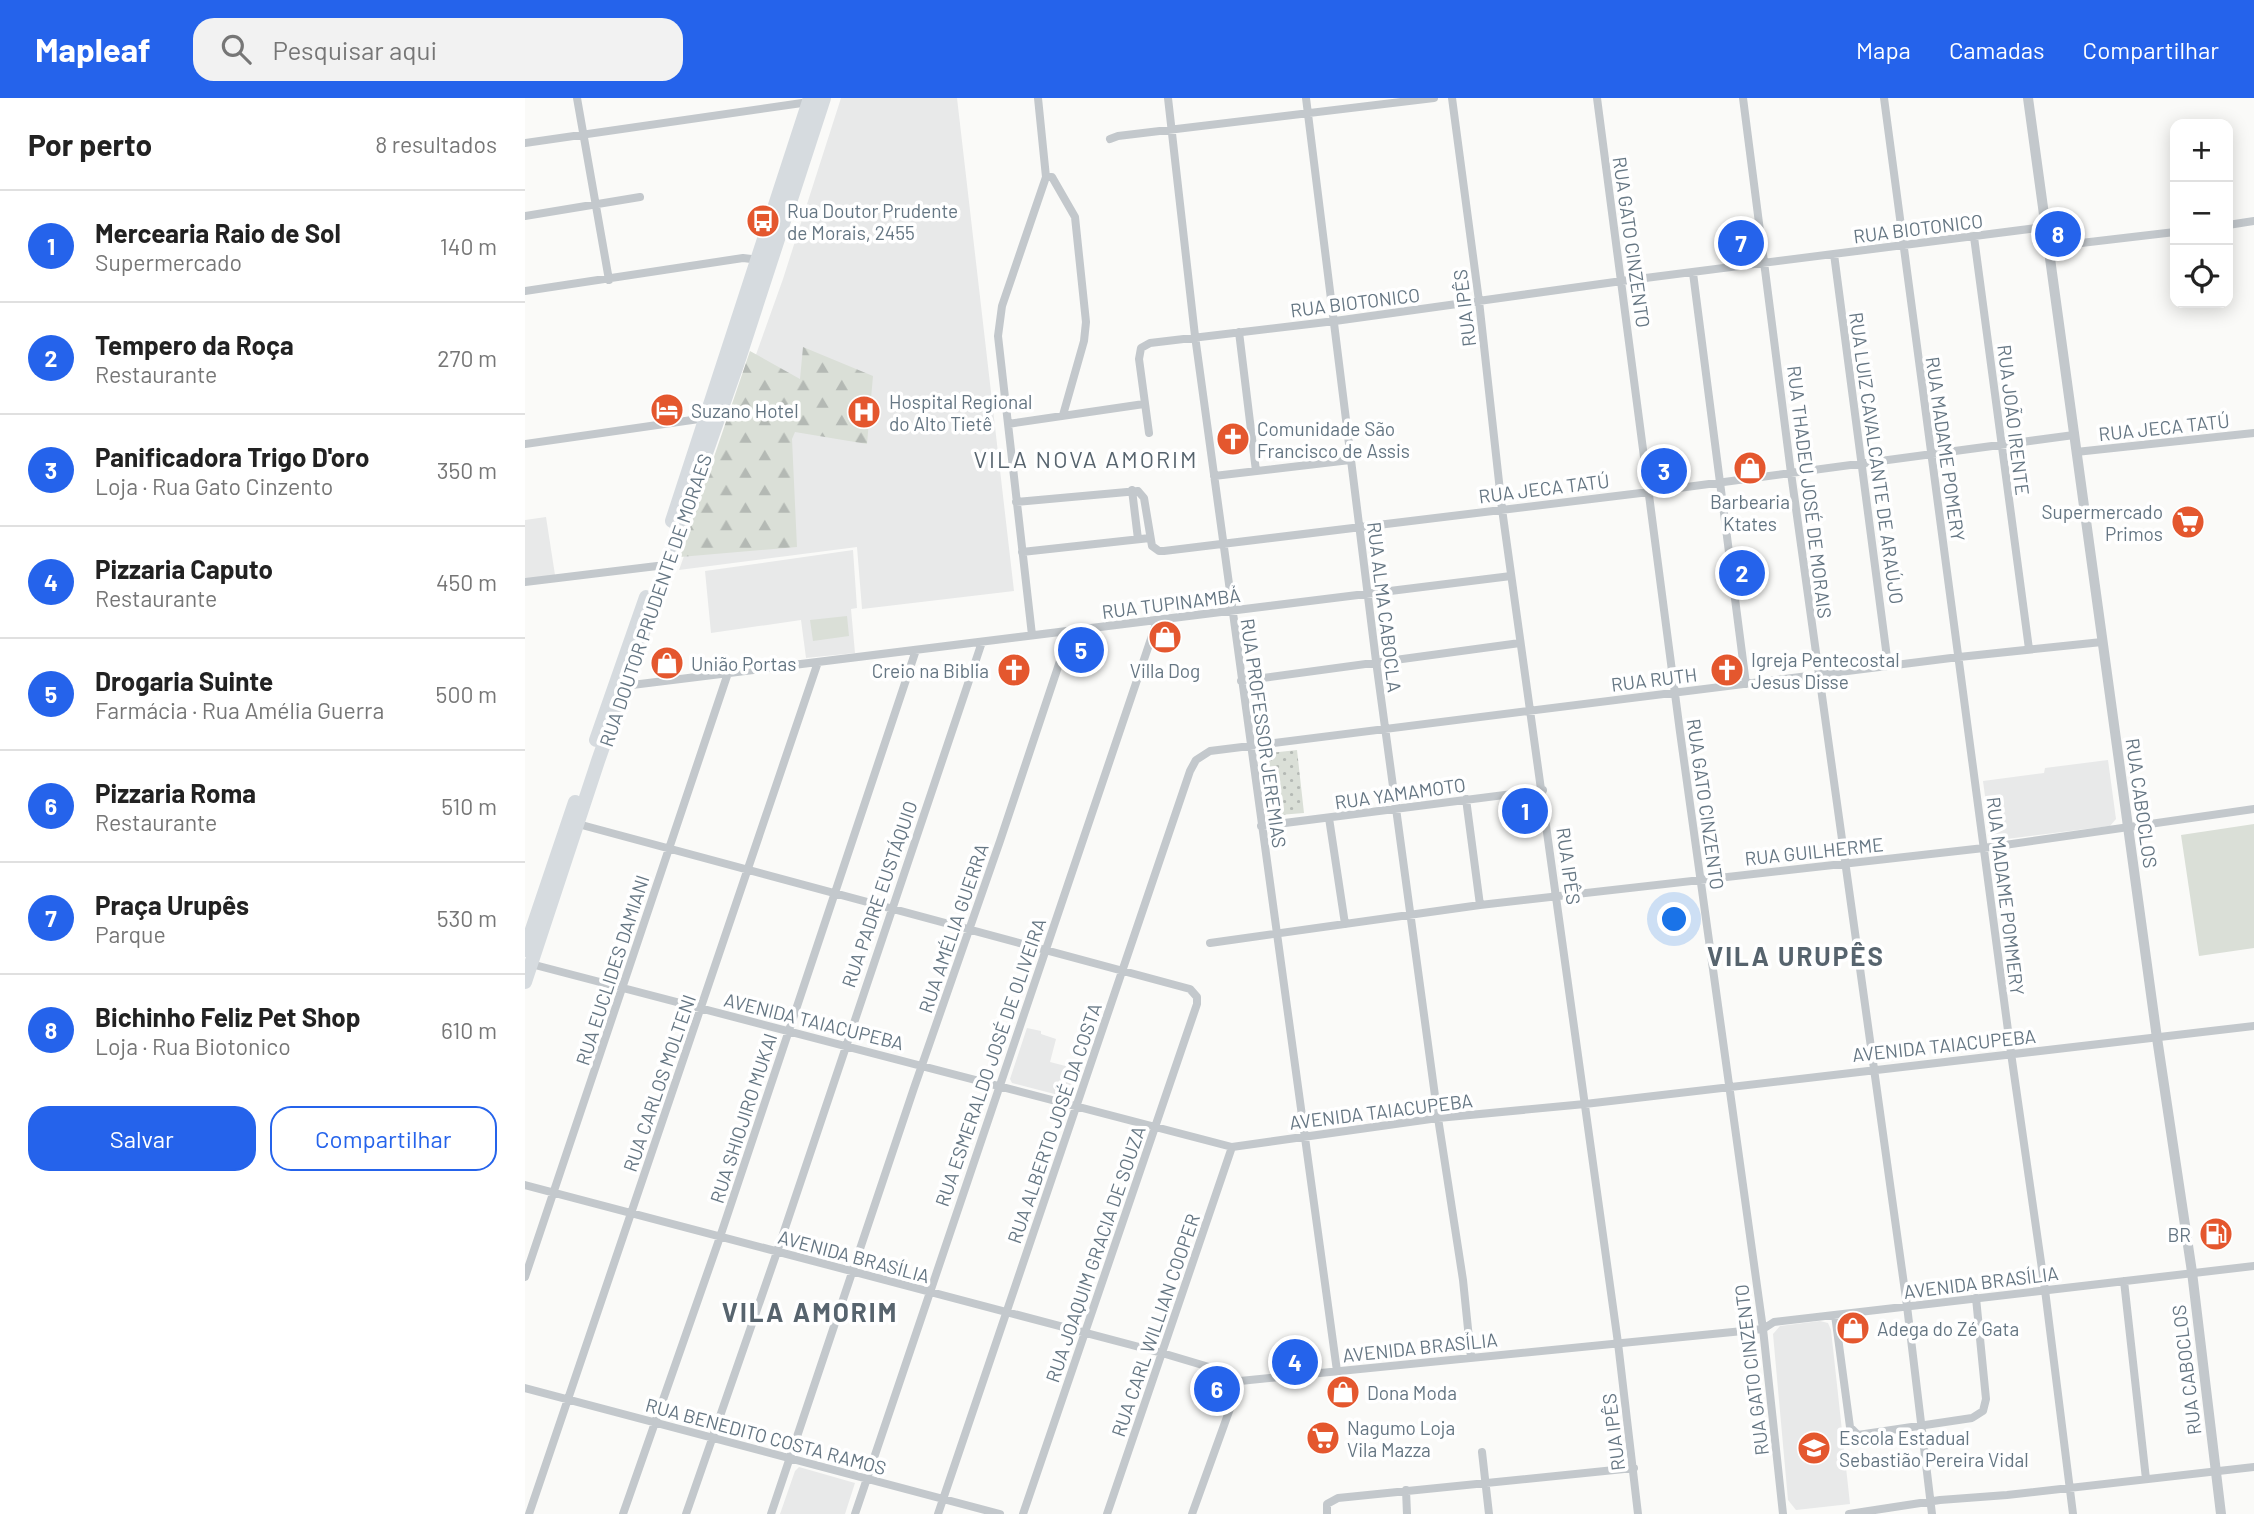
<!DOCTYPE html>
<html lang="pt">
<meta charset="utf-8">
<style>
:root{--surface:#fff;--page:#f2f2f2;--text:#222;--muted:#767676;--line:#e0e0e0;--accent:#2563eb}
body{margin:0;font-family:Barlow,sans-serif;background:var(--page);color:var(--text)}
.controls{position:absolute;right:21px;top:21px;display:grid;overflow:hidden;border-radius:14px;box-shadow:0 4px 18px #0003}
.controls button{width:63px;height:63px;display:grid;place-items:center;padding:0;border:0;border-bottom:2px solid var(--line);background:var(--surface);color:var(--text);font:35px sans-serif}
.you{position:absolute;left:1150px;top:822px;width:24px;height:24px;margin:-18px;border:5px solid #fff;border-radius:50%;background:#1a73e8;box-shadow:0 0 0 10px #1a73e833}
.badge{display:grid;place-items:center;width:46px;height:46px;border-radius:50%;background:var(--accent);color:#fff;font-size:23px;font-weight:700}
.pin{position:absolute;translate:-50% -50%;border:4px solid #fff;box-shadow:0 2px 7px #0006}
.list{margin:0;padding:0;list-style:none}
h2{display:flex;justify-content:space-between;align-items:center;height:91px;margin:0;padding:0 28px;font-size:30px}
h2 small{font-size:23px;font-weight:400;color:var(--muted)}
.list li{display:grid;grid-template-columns:46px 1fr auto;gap:21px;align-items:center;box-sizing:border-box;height:112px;padding:0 28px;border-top:2px solid var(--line)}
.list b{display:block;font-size:26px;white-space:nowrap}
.list p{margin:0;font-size:23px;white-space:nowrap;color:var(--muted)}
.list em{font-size:23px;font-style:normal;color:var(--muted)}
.actions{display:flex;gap:14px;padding:21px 28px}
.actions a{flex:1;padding:16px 0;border:2px solid var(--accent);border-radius:21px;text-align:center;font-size:24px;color:var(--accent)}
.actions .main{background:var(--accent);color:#fff}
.icon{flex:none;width:38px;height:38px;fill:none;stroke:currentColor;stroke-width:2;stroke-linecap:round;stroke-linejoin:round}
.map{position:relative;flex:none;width:1729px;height:1416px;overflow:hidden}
header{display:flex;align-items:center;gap:42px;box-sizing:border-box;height:98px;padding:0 35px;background:var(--accent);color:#fff}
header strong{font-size:33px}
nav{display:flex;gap:38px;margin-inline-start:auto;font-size:24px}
.search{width:490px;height:63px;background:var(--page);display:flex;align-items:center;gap:18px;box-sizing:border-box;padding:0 24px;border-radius:21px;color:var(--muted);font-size:26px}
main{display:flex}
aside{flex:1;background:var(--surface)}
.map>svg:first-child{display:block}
.built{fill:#e8e9e9}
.green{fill:#dadfd7}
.forest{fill:url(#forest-firs)}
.park{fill:url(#park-dots)}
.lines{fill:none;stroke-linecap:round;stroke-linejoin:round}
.minor{stroke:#c3c8cc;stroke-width:8}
.tertiary{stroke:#c3c8cc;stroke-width:10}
.trunk{stroke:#d6dbdf;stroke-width:14}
.labels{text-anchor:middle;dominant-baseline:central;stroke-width:7;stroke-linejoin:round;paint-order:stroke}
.poi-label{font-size:19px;fill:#657683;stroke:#fff;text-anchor:start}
.street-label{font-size:19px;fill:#657683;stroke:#fff}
.quarter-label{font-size:23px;letter-spacing:2px;fill:#57646e;stroke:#fff}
.district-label{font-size:26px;font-weight:bold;letter-spacing:2px;fill:#57646e;stroke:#fff}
</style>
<header>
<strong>Mapleaf</strong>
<div class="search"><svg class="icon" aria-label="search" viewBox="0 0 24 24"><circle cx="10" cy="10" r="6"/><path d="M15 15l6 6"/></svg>Pesquisar aqui</div>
<nav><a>Mapa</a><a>Camadas</a><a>Compartilhar</a></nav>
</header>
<main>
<aside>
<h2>Por perto<small>8 resultados</small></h2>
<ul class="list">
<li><span class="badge">1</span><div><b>Mercearia Raio de Sol</b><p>Supermercado</p></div><em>140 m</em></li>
<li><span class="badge">2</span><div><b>Tempero da Roça</b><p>Restaurante</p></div><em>270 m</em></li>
<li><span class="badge">3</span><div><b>Panificadora Trigo D'oro</b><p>Loja · Rua Gato Cinzento</p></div><em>350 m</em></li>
<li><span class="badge">4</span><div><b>Pizzaria Caputo</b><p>Restaurante</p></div><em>450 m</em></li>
<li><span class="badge">5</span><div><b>Drogaria Suinte</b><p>Farmácia · Rua Amélia Guerra</p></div><em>500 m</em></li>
<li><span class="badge">6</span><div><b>Pizzaria Roma</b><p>Restaurante</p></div><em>510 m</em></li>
<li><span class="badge">7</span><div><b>Praça Urupês</b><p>Parque</p></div><em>530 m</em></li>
<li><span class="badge">8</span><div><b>Bichinho Feliz Pet Shop</b><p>Loja · Rua Biotonico</p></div><em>610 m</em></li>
</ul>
<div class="actions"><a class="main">Salvar</a><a>Compartilhar</a></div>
</aside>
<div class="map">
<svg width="1729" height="1416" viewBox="0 0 1729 1416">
<defs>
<pattern id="forest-firs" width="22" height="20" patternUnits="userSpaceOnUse" patternTransform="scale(1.75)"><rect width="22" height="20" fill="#dadfd7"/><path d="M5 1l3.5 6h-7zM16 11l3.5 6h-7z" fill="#b4b9b4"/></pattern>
<pattern id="park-dots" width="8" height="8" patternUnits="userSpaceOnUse" patternTransform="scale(1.75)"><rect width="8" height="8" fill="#dadfd7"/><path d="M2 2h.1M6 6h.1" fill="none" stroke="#b4b9b4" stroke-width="1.8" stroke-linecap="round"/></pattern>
</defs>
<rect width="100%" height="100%" fill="#fafaf8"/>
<path class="built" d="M316,0h116l57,493 -152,18 -5,-62 -178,23 104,-291z
M21,419l9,58 -30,4v-59z
M328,452l4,58 -6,1 4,44 -49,5 -5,-38 -90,13 -6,-62z
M1583,662l8,59 -6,7 -119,15 -8,-60 61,-8 1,-5z
M502,930l14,3v3l15,5 -6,23 31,8 -11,28 -58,-15 -2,-4z
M1295,1223l8,2 3,7 19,174 -54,6 -8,-10 -15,-166 7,-8z
M274,1369l56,16 -10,31h-65l15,-43z"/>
<path class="green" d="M322,518l2,20 -36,5 -3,-21z
M1729,726v124l-55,8 -18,-121z"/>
<path class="forest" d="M278,249l70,29 -6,68 -72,-12 -3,7 5,108 -117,10 70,-206 50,28z"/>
<path class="park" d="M1227,126l5,33 -28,4 -3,-33z
M772,652l7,63 -37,3 -7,-62z"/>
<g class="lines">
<path class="minor" d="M52,0l32,182
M643,0l27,238 142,1035
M781,0l70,563 62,457 25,162 8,78
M927,0l27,203 23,208 116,834 20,171
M1072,0l83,634 83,597 20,185
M1218,0l48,375 116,833 25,208
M1359,0l127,955 34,237 28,224
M585,41l8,-3 316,-38
M0,45l284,-41
M521,79h6l23,40 11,105 -2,19 -21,74
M0,118l115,-19
M1703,127l26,-4
M1449,139l55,412
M1522,149l128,-15
M1309,156l54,411
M1168,175l53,411
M0,193l218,-33 17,2
M714,234l17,139
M483,326l136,-20
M624,335l-10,-74 2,-11 9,-5 185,-22 287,-40 423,-54
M0,346l181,-26
M1551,354l178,-19
M689,378l136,-16
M607,392l6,49
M491,404l122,-11 6,7 8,48 7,5h5l485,-59 425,-57
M497,454l128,-14
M0,484l132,-16
M507,537l-34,-299 4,-30 44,-129 -8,-79
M716,583l279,-38
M99,588l887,-110
M941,701l14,106
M804,720l16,106
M53,726l612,165 7,8v7l-174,510
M736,728l282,-36
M685,845l270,-38 504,-57 270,-39
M6,866l701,183 206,-29 147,-14 669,-78
M0,1087l637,168 47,14 31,14 523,-52 11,-7 480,-56
M0,1179l203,-604
M1599,1183l22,198
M1310,1217l15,112 8,8 114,-17 11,-7 3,-12 -10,-101
M0,1290l475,126
M957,1354l7,62
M881,1392l1,24
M4,1416l289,-852
M98,1416l97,-277 196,-587
M161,1416l91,-262 205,-610
M246,1416l143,-426 86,-247 70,-210
M330,1416l302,-893
M413,1416l252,-743 6,-11 14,-9 749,-94 143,-15
M582,1416l125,-367
M667,1416l48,-133
M802,1416v-10l11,-6 296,-30
M1324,1416l91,-14 67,-5 247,-28"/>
<path class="tertiary" d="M1503,0l129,940 35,234 29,242"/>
<path class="trunk" d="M147,423l138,-423
M71,642l50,-143
M0,852l50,-148
M0,884l73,-221 139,-396 87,-267"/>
</g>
<defs>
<symbol id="bus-disc" viewBox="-11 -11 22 22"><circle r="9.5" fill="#e4572e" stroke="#fff"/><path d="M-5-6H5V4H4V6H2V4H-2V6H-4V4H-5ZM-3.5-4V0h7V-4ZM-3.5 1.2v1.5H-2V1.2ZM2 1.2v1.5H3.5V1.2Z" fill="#fff"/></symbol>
<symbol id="hotel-disc" viewBox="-11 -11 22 22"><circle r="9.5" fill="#e4572e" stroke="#fff"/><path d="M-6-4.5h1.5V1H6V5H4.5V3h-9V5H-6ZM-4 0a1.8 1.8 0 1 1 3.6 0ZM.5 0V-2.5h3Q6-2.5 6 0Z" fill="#fff"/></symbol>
<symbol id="hospital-disc" viewBox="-11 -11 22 22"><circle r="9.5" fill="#e4572e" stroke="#fff"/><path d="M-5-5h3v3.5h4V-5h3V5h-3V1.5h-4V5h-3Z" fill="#fff"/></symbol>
<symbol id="church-disc" viewBox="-11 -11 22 22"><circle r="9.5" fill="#e4572e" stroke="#fff"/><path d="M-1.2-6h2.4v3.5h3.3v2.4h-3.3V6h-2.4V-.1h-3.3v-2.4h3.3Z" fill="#fff"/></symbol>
<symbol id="shop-disc" viewBox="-11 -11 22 22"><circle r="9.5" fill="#e4572e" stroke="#fff"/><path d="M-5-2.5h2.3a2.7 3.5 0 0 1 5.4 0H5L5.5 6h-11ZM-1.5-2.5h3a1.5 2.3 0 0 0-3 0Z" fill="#fff"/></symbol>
<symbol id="supermarket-disc" viewBox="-11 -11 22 22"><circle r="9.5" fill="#e4572e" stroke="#fff"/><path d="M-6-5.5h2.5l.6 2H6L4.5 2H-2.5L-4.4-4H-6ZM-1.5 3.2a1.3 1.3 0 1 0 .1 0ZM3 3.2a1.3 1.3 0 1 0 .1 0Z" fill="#fff"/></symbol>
<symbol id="fuel-disc" viewBox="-11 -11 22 22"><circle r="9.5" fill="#e4572e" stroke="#fff"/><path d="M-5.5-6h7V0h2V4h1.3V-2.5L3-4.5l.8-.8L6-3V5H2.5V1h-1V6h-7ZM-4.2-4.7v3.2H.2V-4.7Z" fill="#fff"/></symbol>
<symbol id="school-disc" viewBox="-11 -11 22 22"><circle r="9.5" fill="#e4572e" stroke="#fff"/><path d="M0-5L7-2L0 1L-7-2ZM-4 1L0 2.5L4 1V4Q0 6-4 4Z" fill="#fff"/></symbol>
</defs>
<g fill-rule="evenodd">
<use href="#bus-disc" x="219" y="104" width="38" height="38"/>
<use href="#hotel-disc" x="123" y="293" width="38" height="38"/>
<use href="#hospital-disc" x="320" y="295" width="38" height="38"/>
<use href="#church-disc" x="689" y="322" width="38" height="38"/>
<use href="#shop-disc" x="1206" y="351" width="38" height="38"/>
<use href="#supermarket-disc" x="1644" y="405" width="38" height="38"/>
<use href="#shop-disc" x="621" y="520" width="38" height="38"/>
<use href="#shop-disc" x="123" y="546" width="38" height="38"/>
<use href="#church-disc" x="470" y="553" width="38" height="38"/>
<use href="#church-disc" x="1183" y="553" width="38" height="38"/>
<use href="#fuel-disc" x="1672" y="1117" width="38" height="38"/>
<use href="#shop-disc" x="1309" y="1211" width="38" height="38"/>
<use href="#shop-disc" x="799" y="1275" width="38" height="38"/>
<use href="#supermarket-disc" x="779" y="1321" width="38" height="38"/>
<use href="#school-disc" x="1270" y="1331" width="38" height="38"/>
</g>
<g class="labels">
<g class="poi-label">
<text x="262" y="112">Rua Doutor Prudente<tspan x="262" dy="22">de Morais, 2455</tspan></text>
<text x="364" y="303">Hospital Regional<tspan x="364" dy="22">do Alto Tietê</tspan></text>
<text x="166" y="312">Suzano Hotel</text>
<text x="732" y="330">Comunidade São<tspan x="732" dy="22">Francisco de Assis</tspan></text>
<text x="1225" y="403" text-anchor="middle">Barbearia<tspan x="1225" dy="22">Ktates</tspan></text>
<text x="1638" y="413" text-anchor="end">Supermercado<tspan x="1638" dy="22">Primos</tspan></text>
<text x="1226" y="561">Igreja Pentecostal<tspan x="1226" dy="22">Jesus Disse</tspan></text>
<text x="166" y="565">União Portas</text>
<text x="464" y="572" text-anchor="end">Creio na Biblia</text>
<text x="640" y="572" text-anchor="middle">Villa Dog</text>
<text x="1666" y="1136" text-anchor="end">BR</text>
<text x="1352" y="1230">Adega do Zé Gata</text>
<text x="842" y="1294">Dona Moda</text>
<text x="822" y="1329">Nagumo Loja<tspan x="822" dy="22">Vila Mazza</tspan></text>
<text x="1314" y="1339">Escola Estadual<tspan x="1314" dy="22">Sebastião Pereira Vidal</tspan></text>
</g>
<g class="street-label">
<text transform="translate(1393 130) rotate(-7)">RUA BIOTONICO</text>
<text transform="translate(1107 144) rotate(82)">RUA GATO CINZENTO</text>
<text transform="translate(830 204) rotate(-7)">RUA BIOTONICO</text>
<text transform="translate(939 210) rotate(-97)">RUA IPÊS</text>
<text transform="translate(1489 322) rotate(83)">RUA JOÃO IRENTE</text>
<text transform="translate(1639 329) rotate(-6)">RUA JECA TATÚ</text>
<text transform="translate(1421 351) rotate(82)">RUA MADAME POMERY</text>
<text transform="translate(1352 360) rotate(82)">RUA LUIZ CAVALCANTE DE ARAÚJO</text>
<text transform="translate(1019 390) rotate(-7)">RUA JECA TATÚ</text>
<text transform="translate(1285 394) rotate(83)">RUA THADEU JOSÉ DE MORAIS</text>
<text transform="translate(130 502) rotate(-71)">RUA DOUTOR PRUDENTE DE MORAES</text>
<text transform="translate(646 505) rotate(-7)">RUA TUPINAMBÁ</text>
<text transform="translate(860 509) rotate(83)">RUA ALMA CABOCLA</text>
<text transform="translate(1129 581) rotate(-7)">RUA RUTH</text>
<text transform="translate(739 635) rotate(82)">RUA PROFESSOR JEREMIAS</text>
<text transform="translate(875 695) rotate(-8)">RUA YAMAMOTO</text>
<text transform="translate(1617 705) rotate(82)">RUA CABOCLOS</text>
<text transform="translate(1181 706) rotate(82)">RUA GATO CINZENTO</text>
<text transform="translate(1289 753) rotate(-6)">RUA GUILHERME</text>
<text transform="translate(1044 768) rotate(82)">RUA IPÊS</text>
<text transform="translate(354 796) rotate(-71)">RUA PADRE EUSTÁQUIO</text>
<text transform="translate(1481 798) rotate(83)">RUA MADAME POMMERY</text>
<text transform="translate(428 830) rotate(-71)">RUA AMÉLIA GUERRA</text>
<text transform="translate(87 872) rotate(-72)">RUA EUCLIDES DAMIANI</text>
<text transform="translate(289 923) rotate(14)">AVENIDA TAIACUPEBA</text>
<text transform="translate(1419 947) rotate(-6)">AVENIDA TAIACUPEBA</text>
<text transform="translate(465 964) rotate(-71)">RUA ESMERALDO JOSÉ DE OLIVEIRA</text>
<text transform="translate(134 985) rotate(-71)">RUA CARLOS MOLTENI</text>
<text transform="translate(856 1013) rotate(-7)">AVENIDA TAIACUPEBA</text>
<text transform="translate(218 1020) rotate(-72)">RUA SHIOJIRO MUKAI</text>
<text transform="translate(529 1025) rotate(-71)">RUA ALBERTO JOSÉ DA COSTA</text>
<text transform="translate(570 1156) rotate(-71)">RUA JOAQUIM GRACIA DE SOUZA</text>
<text transform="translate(329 1158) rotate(15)">AVENIDA BRASÍLIA</text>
<text transform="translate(1456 1184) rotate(-7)">AVENIDA BRASÍLIA</text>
<text transform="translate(630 1227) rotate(-71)">RUA CARL WILLIAN COOPER</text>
<text transform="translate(895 1249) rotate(-6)">AVENIDA BRASÍLIA</text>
<text transform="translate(1226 1272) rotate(-97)">RUA GATO CINZENTO</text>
<text transform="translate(1661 1272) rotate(-97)">RUA CABOCLOS</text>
<text transform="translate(1088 1334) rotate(-97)">RUA IPÊS</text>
<text transform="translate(241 1338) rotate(15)">RUA BENEDITO COSTA RAMOS</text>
</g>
<g class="quarter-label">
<text x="561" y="361">VILA NOVA AMORIM</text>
</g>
<g class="district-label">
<text x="1271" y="857">VILA URUPÊS</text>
<text x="285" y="1213">VILA AMORIM</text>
</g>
</g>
</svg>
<div class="controls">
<button>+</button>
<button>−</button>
<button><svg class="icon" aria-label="locate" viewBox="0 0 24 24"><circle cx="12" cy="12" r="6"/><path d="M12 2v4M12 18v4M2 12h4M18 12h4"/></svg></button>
</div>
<div class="you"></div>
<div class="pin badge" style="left:1000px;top:713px">1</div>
<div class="pin badge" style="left:1217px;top:475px">2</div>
<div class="pin badge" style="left:1139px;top:373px">3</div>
<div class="pin badge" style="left:770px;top:1264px">4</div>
<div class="pin badge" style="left:556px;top:552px">5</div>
<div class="pin badge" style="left:692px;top:1291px">6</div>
<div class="pin badge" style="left:1216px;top:145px">7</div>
<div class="pin badge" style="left:1533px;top:136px">8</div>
</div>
</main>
